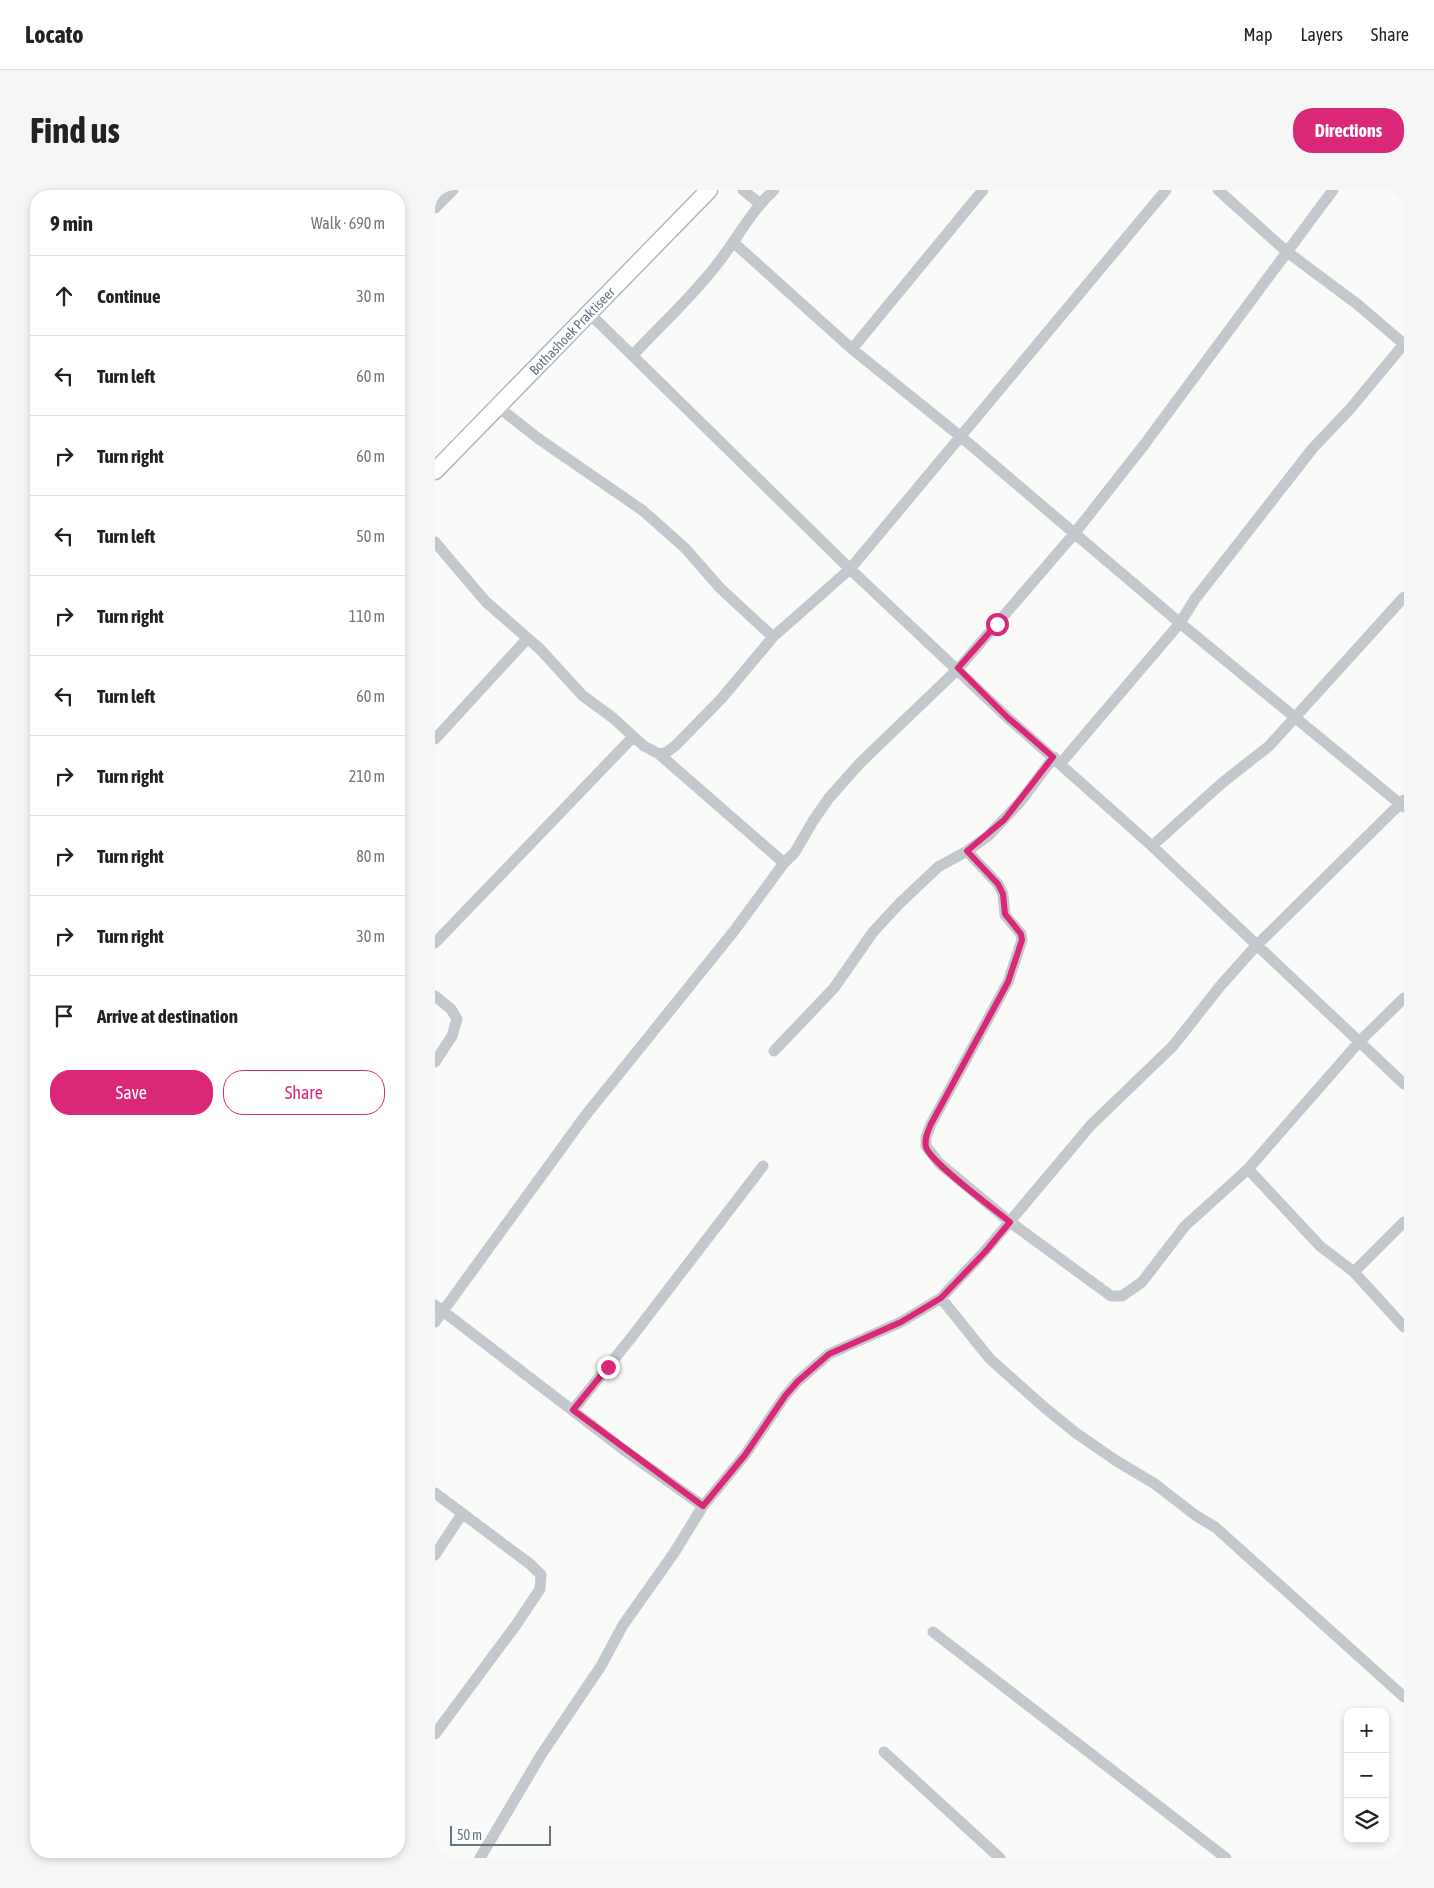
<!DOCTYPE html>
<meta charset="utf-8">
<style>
:root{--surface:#fff;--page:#f6f6f6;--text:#222;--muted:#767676;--line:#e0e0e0;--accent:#db2777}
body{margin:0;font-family:"Asap Condensed",sans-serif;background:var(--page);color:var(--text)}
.controls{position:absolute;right:15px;bottom:15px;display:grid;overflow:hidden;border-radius:10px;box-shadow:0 2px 8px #0003}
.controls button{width:45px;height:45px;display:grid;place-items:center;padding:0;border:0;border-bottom:1px solid var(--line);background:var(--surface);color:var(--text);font:25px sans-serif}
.scale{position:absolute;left:15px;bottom:12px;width:101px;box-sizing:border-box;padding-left:5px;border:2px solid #657683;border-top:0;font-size:14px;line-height:18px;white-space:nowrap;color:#657683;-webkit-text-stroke:4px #fff;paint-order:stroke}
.stop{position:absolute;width:15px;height:15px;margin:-11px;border:4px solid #db2777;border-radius:50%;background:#fff}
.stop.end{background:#db2777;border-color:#fff;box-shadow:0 1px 5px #0008}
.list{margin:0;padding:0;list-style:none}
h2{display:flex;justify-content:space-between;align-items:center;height:65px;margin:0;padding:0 20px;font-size:21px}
h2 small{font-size:16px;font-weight:400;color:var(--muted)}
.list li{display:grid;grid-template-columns:32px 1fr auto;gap:15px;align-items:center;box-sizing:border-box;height:80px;padding:0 20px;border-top:1px solid var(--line)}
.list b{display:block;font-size:19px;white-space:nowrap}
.list em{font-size:16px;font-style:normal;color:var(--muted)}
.actions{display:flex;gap:10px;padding:15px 20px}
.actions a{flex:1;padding:11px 0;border:1px solid var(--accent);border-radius:20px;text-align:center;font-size:18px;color:var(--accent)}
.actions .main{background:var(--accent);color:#fff}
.icon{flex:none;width:28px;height:28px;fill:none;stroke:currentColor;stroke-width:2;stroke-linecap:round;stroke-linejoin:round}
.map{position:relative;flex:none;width:969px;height:1668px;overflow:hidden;border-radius:20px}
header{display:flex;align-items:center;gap:30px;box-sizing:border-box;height:70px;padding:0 25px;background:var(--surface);border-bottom:1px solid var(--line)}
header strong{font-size:24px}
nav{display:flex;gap:28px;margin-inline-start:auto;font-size:18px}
.intro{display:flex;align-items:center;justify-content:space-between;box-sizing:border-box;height:120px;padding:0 30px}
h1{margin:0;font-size:35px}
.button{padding:12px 22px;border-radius:20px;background:var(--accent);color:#fff;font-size:18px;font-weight:700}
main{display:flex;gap:30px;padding:0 30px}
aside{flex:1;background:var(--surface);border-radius:20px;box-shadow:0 2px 8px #0003}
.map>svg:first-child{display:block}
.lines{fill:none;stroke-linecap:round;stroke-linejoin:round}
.secondary-casing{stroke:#b3babf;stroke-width:19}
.street{stroke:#c3c8cc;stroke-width:11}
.secondary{stroke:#fff;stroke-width:16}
.route{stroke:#db2777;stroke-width:6}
.labels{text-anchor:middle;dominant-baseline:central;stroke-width:5;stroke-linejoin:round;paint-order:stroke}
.street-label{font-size:14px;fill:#657683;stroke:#fff}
</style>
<header>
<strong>Locato</strong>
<nav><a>Map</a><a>Layers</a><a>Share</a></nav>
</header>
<div class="intro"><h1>Find us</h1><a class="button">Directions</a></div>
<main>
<aside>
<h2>9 min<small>Walk · 690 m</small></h2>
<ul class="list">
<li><svg class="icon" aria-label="ahead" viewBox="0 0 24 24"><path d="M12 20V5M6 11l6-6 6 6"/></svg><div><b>Continue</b></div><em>30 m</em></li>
<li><svg class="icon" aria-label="left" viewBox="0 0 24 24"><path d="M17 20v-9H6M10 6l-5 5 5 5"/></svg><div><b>Turn left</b></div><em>60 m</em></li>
<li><svg class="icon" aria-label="right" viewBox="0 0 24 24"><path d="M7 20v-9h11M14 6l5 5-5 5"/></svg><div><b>Turn right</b></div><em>60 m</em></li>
<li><svg class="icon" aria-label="left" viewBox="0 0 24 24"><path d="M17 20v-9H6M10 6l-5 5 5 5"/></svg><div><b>Turn left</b></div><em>50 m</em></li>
<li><svg class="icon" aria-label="right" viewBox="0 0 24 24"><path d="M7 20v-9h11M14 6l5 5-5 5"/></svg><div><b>Turn right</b></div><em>110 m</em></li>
<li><svg class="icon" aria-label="left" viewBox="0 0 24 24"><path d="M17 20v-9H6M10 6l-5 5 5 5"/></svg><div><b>Turn left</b></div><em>60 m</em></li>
<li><svg class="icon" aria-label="right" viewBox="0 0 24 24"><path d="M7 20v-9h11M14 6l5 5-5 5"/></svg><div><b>Turn right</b></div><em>210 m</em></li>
<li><svg class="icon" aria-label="right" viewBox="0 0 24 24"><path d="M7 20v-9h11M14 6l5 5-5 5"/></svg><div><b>Turn right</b></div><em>80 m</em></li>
<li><svg class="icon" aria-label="right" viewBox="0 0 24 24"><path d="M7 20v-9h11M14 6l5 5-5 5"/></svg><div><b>Turn right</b></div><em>30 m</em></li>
<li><svg class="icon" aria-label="arrive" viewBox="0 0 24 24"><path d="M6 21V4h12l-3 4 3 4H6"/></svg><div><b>Arrive at destination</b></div></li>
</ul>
<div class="actions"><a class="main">Save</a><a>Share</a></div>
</aside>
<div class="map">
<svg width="969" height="1668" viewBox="0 0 969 1668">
<rect width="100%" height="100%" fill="#fafaf8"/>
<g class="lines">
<defs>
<path id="secondary" d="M0,281l274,-281"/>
</defs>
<use href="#secondary" class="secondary-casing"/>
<path class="street" d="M308,0l16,13
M783,0l68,61 71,53 47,40
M0,18l18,-18
M298,52l119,107 108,87 220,187 224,184
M154,123l261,256 157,148 145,129 252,238
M417,159l131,-159
M199,164c28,-30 59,-58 84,-91 19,-24 33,-52 56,-73
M63,217l41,32 103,71 43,38 35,40 53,49
M0,352l51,60 54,47 42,46 31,23 31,28 15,8 8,-2 9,-7 46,-47 51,-61 77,-68 316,-379
M0,549l92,-100
M224,564l125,109
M625,574l120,-141 15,-24 118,-151 37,-39 54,-65
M717,656l70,-63 47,-37 135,-149
M532,661l31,33 5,10 2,21 16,19 1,6 -14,42 -77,142 -5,13v9l13,17 71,59 101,74h11l20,-14 43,-56 63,-57 112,-128 44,-43
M0,753l198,-206
M0,806l16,13 6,10 -5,17 -17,26
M339,861l60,-63 39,-56 27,-29 38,-36 29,-16 21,-15 32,-34 34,-45
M813,979l72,77 34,26 50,55
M919,1082l50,-50
M506,1108l49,61 55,49 31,25 39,27 40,24 40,31 20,12 189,170
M0,1115l189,145 79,56
M0,1132l150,-206 149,-185 50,-68 11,-11 18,-31 16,-23 31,-35 98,-94 116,-135 70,-89 189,-255
M138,1220l58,-72 132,-172
M0,1303l95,71 11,11 -1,14 -24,36 -81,109
M0,1365l27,-41
M498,1442l293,226
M449,1562l116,106
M45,1668l61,-103 60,-89 22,-41 51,-72 29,-47 42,-51 40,-59 13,-15 31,-27 72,-32 40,-24 44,-47 106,-126 82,-79 48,-61 35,-39 148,-146"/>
<use href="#secondary" class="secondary"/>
</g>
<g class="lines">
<path class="route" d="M173,1177l-35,43 130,96 42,-51 40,-59 13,-15 31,-27 72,-32 40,-24 44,-46 25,-30c-16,-13 -79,-59 -84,-75 -2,-8 2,-16 5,-23l77,-142 14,-42 -1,-6 -16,-20 -2,-20 -5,-10 -31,-33 37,-31 49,-63 -46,-40 -49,-49 39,-44"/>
</g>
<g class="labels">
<g class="street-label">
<text transform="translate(137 141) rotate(-46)">Bothashoek Praktiseer</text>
</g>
</g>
</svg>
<div class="controls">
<button>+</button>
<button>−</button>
<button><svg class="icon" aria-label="layers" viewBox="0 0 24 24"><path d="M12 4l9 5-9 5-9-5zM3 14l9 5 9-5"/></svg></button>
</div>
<div class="scale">50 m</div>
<div class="stop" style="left:562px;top:434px"></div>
<div class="stop end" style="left:173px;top:1177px"></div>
</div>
</main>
